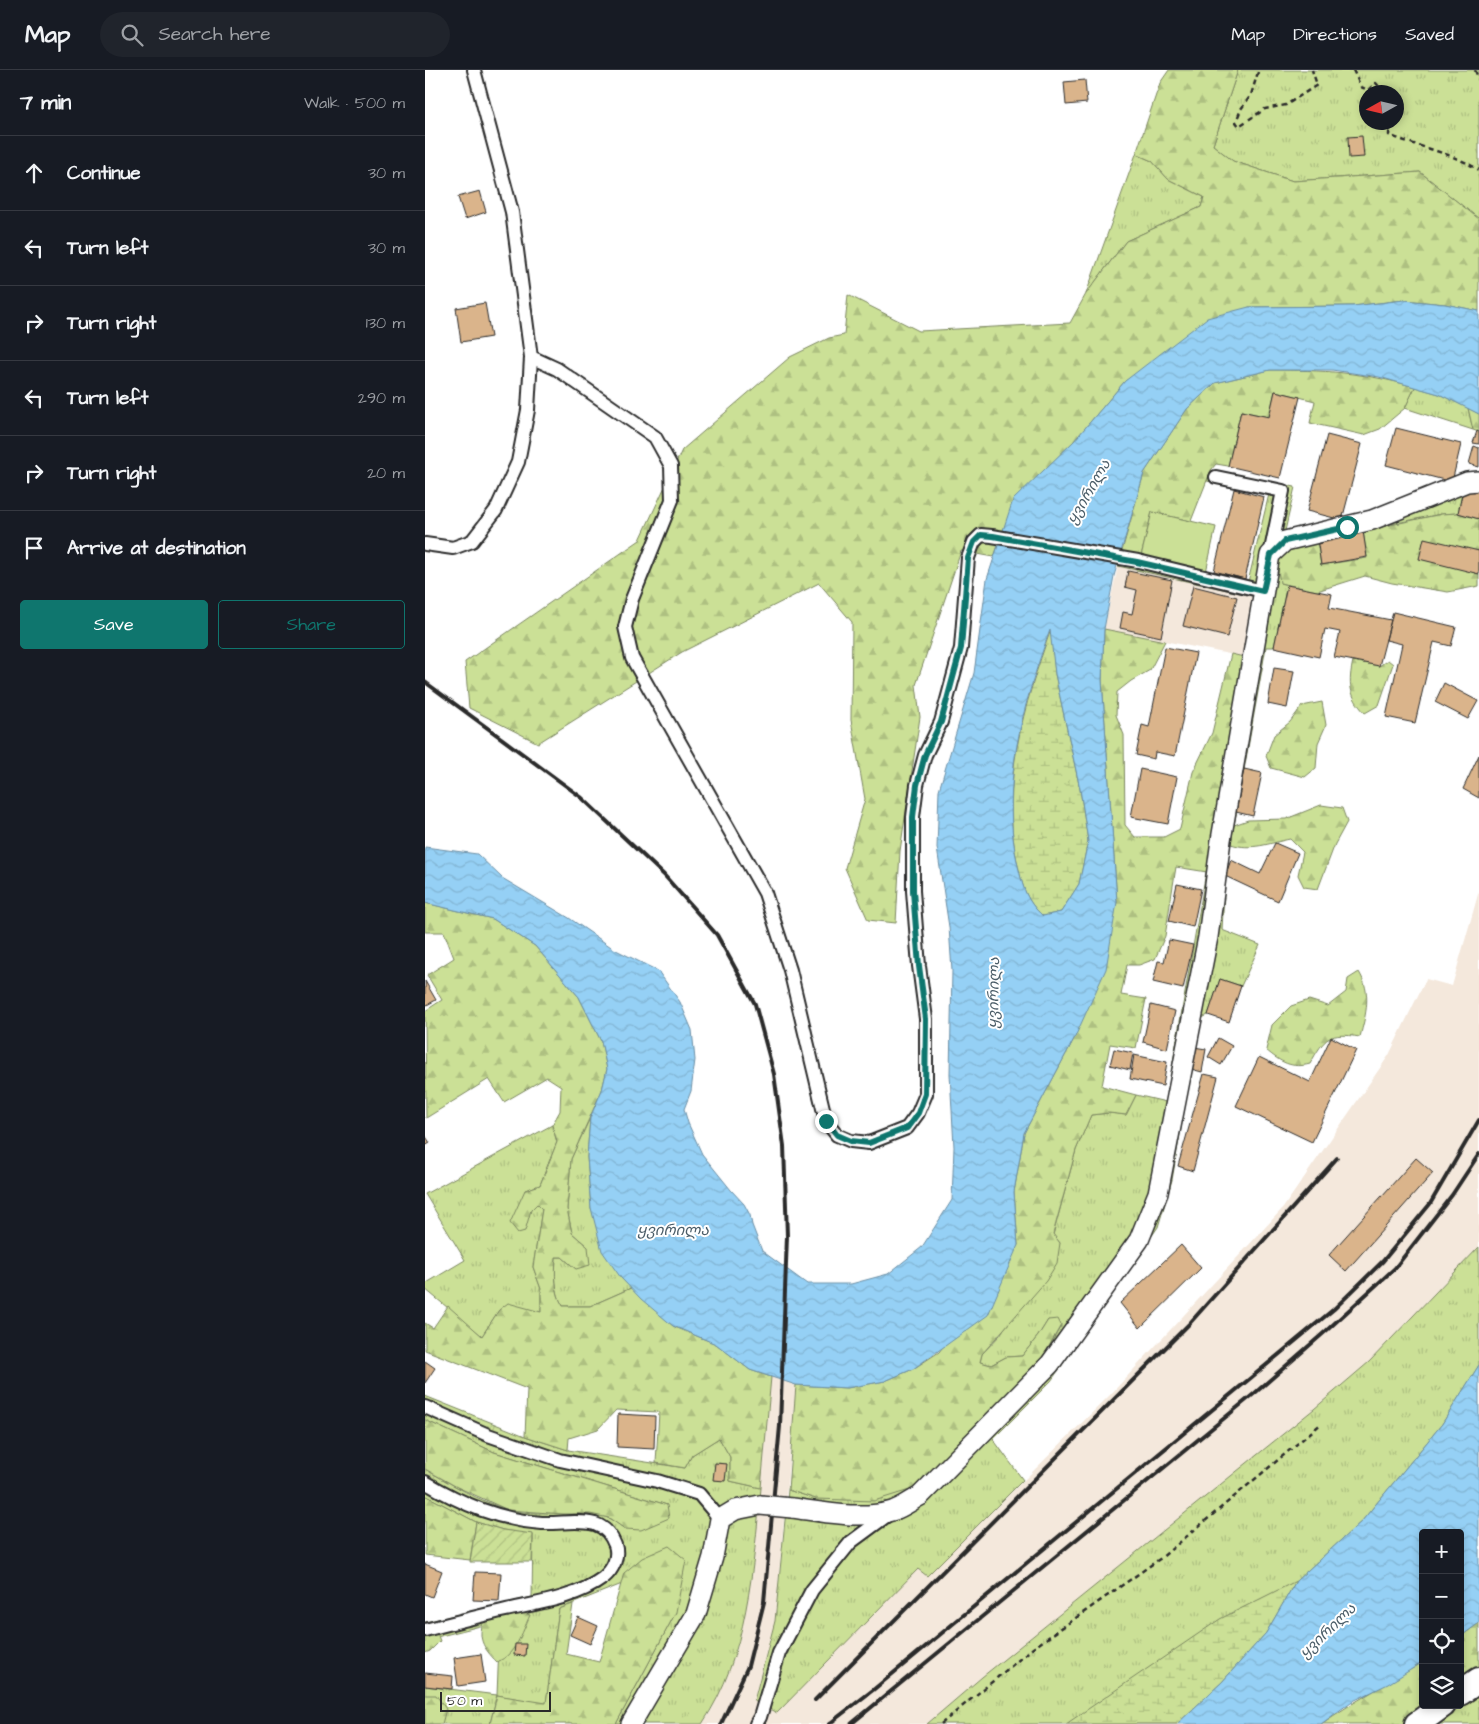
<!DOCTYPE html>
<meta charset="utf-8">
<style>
:root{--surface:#171b24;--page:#20242c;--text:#f1f3f6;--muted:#9ea1a6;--line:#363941;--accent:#0f766e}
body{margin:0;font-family:"Architects Daughter","Noto Sans Georgian",sans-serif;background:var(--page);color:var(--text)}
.controls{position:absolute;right:15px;bottom:15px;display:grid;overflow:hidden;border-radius:5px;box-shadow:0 2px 8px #0003}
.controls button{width:45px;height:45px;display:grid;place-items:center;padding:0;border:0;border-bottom:1px solid var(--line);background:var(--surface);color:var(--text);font:25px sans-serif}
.compass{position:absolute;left:934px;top:15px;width:45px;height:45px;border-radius:50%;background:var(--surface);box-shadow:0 2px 8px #0003;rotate:262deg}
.scale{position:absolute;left:15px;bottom:12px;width:111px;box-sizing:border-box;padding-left:5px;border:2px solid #2b2b2b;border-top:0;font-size:14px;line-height:18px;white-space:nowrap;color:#2b2b2b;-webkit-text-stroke:4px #fff;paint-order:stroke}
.stop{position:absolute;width:15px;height:15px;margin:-11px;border:4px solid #0f766e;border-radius:50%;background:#fff}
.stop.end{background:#0f766e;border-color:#fff;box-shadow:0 1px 5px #0008}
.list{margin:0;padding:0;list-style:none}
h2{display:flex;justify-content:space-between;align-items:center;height:65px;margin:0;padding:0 20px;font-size:21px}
h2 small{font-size:16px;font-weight:400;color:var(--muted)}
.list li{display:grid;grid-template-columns:32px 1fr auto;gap:15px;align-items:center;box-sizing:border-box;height:75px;padding:0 20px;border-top:1px solid var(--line)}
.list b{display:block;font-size:19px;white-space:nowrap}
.list em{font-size:16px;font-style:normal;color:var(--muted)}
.actions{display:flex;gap:10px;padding:15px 20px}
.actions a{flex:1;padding:11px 0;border:1px solid var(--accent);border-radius:5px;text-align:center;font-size:18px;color:var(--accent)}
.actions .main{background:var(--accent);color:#fff}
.icon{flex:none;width:28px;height:28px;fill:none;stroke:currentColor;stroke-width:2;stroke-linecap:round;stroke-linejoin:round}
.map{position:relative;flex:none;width:1054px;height:1654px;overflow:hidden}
header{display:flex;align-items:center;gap:30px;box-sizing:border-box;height:70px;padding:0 25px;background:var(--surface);border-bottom:1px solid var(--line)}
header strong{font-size:24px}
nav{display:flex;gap:28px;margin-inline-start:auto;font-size:18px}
.search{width:350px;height:45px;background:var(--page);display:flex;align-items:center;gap:12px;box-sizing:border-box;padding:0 18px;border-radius:28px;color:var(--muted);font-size:19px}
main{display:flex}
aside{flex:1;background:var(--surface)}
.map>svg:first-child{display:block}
.built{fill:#f4e8dc}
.grass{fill:url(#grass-tufts);stroke:#7b8660;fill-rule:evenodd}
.forest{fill:url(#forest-firs);stroke:#7b8660}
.wetland{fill:url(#wetland-marsh);stroke:#7b8660}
.garden{fill:url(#garden-furrows);stroke:#7b8660}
.pitch{fill:#cbe096;stroke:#7b8660}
.water{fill:url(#water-waves);stroke:#6b8ea4;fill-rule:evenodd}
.building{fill:#dab48b;stroke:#2b2b2b}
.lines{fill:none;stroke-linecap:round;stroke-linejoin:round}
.street-casing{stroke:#2b2b2b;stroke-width:16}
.secondary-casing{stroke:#2b2b2b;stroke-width:22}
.highway-casing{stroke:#2b2b2b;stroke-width:28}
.path{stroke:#2b2b2b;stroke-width:2.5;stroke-dasharray:5 4;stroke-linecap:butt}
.street{stroke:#fff;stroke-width:12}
.secondary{stroke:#fff;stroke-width:19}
.highway{stroke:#fff;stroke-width:24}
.rail{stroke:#2b2b2b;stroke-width:4}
.secondary-bridge-casing{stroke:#2b2b2b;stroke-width:22;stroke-linecap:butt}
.secondary-bridge{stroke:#fff;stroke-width:19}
.route{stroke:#0f766e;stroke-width:6}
.labels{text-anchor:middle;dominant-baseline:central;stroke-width:4;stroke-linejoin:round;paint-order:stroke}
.water-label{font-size:15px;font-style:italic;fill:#4b5d68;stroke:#fff}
</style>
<header>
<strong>Map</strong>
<div class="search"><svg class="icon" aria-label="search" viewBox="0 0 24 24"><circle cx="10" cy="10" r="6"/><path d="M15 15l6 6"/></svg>Search here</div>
<nav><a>Map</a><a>Directions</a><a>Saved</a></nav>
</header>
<main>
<aside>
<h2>7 min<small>Walk · 500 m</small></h2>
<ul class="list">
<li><svg class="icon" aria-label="ahead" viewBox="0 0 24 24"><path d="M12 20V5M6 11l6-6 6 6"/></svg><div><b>Continue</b></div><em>30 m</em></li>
<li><svg class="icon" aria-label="left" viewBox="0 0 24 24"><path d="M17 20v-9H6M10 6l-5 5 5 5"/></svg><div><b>Turn left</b></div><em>30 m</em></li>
<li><svg class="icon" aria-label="right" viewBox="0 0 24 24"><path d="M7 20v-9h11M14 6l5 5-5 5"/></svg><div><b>Turn right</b></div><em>130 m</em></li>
<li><svg class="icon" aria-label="left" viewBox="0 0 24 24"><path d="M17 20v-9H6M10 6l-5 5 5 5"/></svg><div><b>Turn left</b></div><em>290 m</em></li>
<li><svg class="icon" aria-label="right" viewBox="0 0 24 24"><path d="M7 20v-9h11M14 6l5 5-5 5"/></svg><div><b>Turn right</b></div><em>20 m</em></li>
<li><svg class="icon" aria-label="arrive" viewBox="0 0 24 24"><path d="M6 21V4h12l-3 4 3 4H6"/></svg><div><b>Arrive at destination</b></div></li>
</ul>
<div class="actions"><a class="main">Save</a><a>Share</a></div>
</aside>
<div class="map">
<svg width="1054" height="1654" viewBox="0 0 1054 1654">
<defs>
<pattern id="grass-tufts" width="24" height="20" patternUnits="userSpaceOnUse" patternTransform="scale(1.25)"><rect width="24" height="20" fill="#cbe096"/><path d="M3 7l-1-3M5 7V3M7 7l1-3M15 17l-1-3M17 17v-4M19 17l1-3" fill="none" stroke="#aec081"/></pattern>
<pattern id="forest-firs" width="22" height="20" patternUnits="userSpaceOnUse" patternTransform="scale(1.25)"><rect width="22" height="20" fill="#cbe096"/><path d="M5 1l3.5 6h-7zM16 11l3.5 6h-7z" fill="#aec081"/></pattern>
<pattern id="wetland-marsh" width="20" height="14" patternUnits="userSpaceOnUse" patternTransform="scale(1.25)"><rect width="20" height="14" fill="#cbe096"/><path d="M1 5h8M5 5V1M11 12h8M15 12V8" fill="none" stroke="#aec081"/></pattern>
<pattern id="garden-furrows" width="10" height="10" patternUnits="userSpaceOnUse" patternTransform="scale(1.25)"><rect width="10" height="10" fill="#cbe096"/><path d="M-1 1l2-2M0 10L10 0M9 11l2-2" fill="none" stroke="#aec081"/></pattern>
<pattern id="water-waves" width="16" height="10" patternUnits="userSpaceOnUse" patternTransform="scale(1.25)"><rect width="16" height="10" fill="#95d0f5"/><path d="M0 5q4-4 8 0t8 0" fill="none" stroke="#81b3d2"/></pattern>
</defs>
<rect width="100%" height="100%" fill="#fff"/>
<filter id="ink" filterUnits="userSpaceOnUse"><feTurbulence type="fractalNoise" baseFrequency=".02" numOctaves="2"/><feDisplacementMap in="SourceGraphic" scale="10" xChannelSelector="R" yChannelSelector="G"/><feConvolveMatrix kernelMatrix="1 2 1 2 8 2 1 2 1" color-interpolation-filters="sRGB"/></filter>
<g filter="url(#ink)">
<path class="built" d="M693,496l136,29 -10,62 -140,-28z
M1054,821v356l-110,115 -55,47 -332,268 -55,47h-225l9,-13 26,-62 15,-73 19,-199 25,8 -21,236 -21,79 165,-132 8,8 183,-181 173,-187 106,-153 37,-76 26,7z"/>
<path class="grass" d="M813,0h241v149l-59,-47 -127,9 -60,-20 -20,-16zM942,22h30v30h-30z
M711,84l16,7 16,18 36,18 -3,10 -75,34 -40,53z
M990,317l24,7 29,14 5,22 -68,-22z
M786,400l84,17 -10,44 57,-11 122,-34 -6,27 -17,1 -124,25 -37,44 7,2 -13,62h-8l-41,229 -3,54 38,15 -19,41 -21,-7 -12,36 -8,4 -28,161 -14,47 -107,154 -58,58 30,41 -96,96 -9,-7 -141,144 -23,-12 21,-80 13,-131 28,9 219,-128 26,-45 -13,-6 -10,16 -16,20 -16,1 -15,8 -11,-3 2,-8 18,-19 60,-92 -7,-8 23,-85 15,-35 18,-2 17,2 10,-20 30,7 88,-506 -136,-30 4,-15 126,31 21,-88 -62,-13z
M165,1048l-3,39 4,51 30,70 10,10 -41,18h-27c-9,-13 -8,-34 -7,-49h6l14,12 12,-22 -16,-14 -5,-24 4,-50z
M127,1055l5,17 -17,43 -15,5 6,20 6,-6 5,5 -9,58 8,22v23l-42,-2 -17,26 -57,-47v-5l40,-24 -40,-66z
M1054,1177v118l-37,59 -80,97 -66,60 -119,143h-250l55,-47 332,-268 55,-47z
M0,1326l100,40 43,14 117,18 7,-13 27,-17 11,19v24l31,7c-8,79 -13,168 -59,236h-86l60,-112 -52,-39 -2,11 -63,25 -13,95 -49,-9 -7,29h-65v-38l72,9 3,-74 -75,19v-18l107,-25 1,-62 -30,-5 -27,-8 -51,-27v-26c26,15 54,32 82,40 28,9 79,-2 103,10 5,2 10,7 15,10l42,-24 -173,-53 -69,-32z
M1054,1607v47h-66l26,-19h21v-14z"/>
<path class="forest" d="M744,0h69l-25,75 20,16 60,20 127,-9 59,47v92l-34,-7 -41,-4 -51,6 -104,1 -124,74 -51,60 -60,59 -20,57 -33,-6 -45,134 4,32 -20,134 -4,72 -28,-3 -23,-52 20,-69 -14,-79 1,-98 -33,-39 -137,69 -144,91 -69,-35 -4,-46 175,-122 42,-90 108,-93 39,-19 15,-3 4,-40 71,36 151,-8 16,-29 40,-53 75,-34 3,-10 -36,-18 -16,-18 -16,-7 24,-71z
M845,300c53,0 93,2 145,17l-10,21 -25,21 -16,6 -54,-12 5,-22 -40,-10 -6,26 -28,-6 -13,55 -12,-2 -5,6 -20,51 -39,-9 -11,44 -19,-5 22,-78 43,-64 28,-26z
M1043,338l11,6v18l-6,-2z
M1033,443l21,6v67l-31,6 -56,-9 -27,-7 -48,15 -37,-8 -3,-21 15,-16 25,-7 4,26 46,-7 -4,-27 78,-17z
M679,559l61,12 -15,29 -19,11 -14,11 -1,23 8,20 1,90 10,12h29l16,-8 13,-57 19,-39 19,-79 13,3 -37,215 -31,-5 -11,69 -10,23 -16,6h-12l-6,30 25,4 -10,49 -26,-4 -8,42 34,9 -10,20 -17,-2 -18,2 -15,35 -23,84 7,9 -3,20 -11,18 -64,73 -2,8 11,3 15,-8 16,-1 16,-20 10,-16 10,-1 3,6 -26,46 -119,117 -42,13 -58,-2 -28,-9 8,-105 51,3 38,-7 28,-12 26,-17 79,-107 -4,-53 10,-59 51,-96 42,-135 -15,-222z
M963,590l5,4 -14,41 -14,8c-16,-17 -17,-30 -12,-52l26,5z
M897,632l4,23 -8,18 -2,25 -11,9 -34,-9 -5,-12 8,-21 16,-13 12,-16z
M896,735l21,3 5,14 -12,22 -17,45 -14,-2 -6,-12 5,-23 -13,-13c-20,4 -39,12 -59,5l3,-19 14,-5 38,-1z
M0,833l68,16 42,27 44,51 22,44 6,28 -5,21 -31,69 -4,50 5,24 16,14 2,18 -14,4 -14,-12h-6c-1,15 -2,36 7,49h27l41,-18 42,38 43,18 34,26 21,7 -10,111 -31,-7v-24l-11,-19 -27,17 -7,13 -29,-5 3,-51 -43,-2 -18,19 -29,9 -1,12 -43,-14 2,-47 -102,-39v-27l8,5 15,-22 34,30 17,-26 9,-7 33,9v-23l-8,-22 9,-58 -5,-5 -6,6 -6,21 -7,2 -8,-10 15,-33 15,-5 17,-43 -5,-17 8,-14 1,-25 -14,-9 -43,25 -15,-23 -63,39 -1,-107 17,-11 -15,-25 27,-17 -10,-26h-19z
M934,902c13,21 7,42 1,65 -31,-5 -35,0 -50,27 -18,5 -30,-2 -44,-14l6,-25 19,-19 18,-6 19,6 18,-14 2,-13z
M0,1350l69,32 173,53 2,13 -28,12 -16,-1 -16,-11 -19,-4h-27l-55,-4 -51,-23 -32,-18z
M0,1425l51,27 -6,38 -45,-5z
M244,1476l17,14 -10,52 -60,112h-126l7,-29 49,8 13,-94 14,-5 -7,50 33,8 25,-89 18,-15z
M89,1540l16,5c-8,18 -14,39 -33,47 -14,-14 -21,-25 -12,-44z
M1054,1553v54l-19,14v-54z
M0,1563h12l3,8 -10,10 -5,2z
M998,1592v43l-10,19h-92c33,-23 68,-41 102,-62z
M0,1625h11l10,14 -4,15h-17z"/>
<path class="wetland" d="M626,559l4,45 25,115 8,52 -9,43 -18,28 -18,4c-17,-15 -20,-28 -25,-50 -19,-80 6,-161 33,-237z
M871,1511l-30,52 -44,49 -45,42h-111l154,-105z"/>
<path class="garden" d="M51,1452l27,8 30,4 -1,28h-62z"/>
<path class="pitch" d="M727,442l64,15 -10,45 -65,-16z"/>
<path class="water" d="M979,230l41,4 34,7v103l-40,-20 -60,-17 -47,-7h-62l-55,13 -28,26 -43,64 -30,103 -10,53 -2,51 15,222 -11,67 -31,68 -51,96 -10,59 4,53 -30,70 -75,54 -28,12 -38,7 -51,-3 -46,-15 -34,-26 -43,-18 -32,-27 -20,-21 -19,-27 -11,-43 -4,-51 3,-39 12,-28 5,-21 -6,-28 -22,-44 -44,-51 -42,-27 -68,-16v-56l52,7 25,24 67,40 45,31 44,22 22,31 12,28 3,30 -4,31 -7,18 4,14 14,31 29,36 13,14 6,11 2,10 10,26 45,33h44l37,-10 34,-27 30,-47 2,-53 -4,-73 2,-103 -3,-44 -12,-79 2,-58 35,-117 13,-94 26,-79 61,-59 51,-60 82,-63 42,-11 104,-1zM625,560l5,44 25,115 8,52 -9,43 -18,28 -18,4c-17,-15 -20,-29 -25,-50 -19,-80 5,-161 32,-236z
M1054,1295v258l-19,14v-104h-37v129l-35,22 -37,18 -30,22h-144l45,-42 44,-49 30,-52 66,-60 80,-97z"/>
<path class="building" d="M660,10l2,23 -21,2 -2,-23z
M937,66l2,21 -15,1 -1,-21z
M55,121l6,21 -21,7 -7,-22z
M60,233l6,34 -30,5 -5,-34z
M850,321l25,6 -20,81 -52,-12 13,-55 28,6z
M971,358l65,16 -9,38 -66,-17z
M1052,361l2,1v12l-6,-1z
M902,365l35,9 -20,76 -35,-9z
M1049,376l5,2v19l-10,-3z
M1039,415l15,4v30l-21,-6z
M809,419l30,8 -19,82 -31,-8z
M938,461l4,26 -46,8 -4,-26z
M999,468l55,13v23l-60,-15z
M703,501l44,9 -11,57 -41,-9 3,-16 9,2 5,-24 -12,-3z
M862,515l45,9 -3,14 62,12 -12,46 -45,-9 6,-25 -15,-3 -6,28 -45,-10z
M768,516l44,11 -10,40 -44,-11z
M968,542l63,15 -5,19 -17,-4 -19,81 -29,-6 16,-73 -16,-4z
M740,577l31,6 -21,103 -20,-4 -1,7 -18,-4 6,-30 7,2z
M849,598l20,3 -7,37 -19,-4z
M1019,613l34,18 -10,18 -33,-17z
M1054,685v43l-16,-9z
M715,699l37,8 -9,47 -37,-7z
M819,699l18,4 -9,43 -17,-4z
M850,773l23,10 -20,48 -53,-25 6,-16 29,14z
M752,814l24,5 -8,38 -24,-6z
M744,870l24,5 -10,44 -30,-7 5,-21 6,1z
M795,909l21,7 -12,36 -21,-7z
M0,911l11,19 -11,6z
M726,935l24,6 -8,38 -24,-7z
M906,967l25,13 -44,92 -76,-36 23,-49 51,25z
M793,968l14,8 -11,19 -13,-8z
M769,977l12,2 -4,23 -11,-3z
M689,979l19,4 -3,17 -20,-5z
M709,985l33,7 -4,24 -33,-7z
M779,1004l14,3 -25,94 -15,-5z
M0,1065l5,8 -5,3z
M991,1088l17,15 -87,98 -17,-16z
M756,1175l20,23 -61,60 -20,-25z
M0,1291l10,7 -10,15z
M193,1344l37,2 -1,33 -37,-2z
M290,1393l12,1 -2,17 -12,-1z
M0,1494l17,7 -10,26 -7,-3z
M50,1502l26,1 -2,28 -26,-1z
M153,1547l20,9 -8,18 -20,-9z
M90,1574h11l-1,12 -11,-1z
M56,1584l4,28 -27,4 -4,-28z
M0,1603l28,3 -1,13 -27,-3z"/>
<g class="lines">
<defs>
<path id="street" d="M106,287l26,12 98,68 16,29 1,34 -40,99 -7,28 7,31 133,235 25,77 36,151 11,14 14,6 18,2 38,-15 11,-15 8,-19v-75l-7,-53 -6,-75v-74l4,-32 8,-30 16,-33 20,-74 7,-90 6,-16 7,-7 11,1 146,25 125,30
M791,407l67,14 -13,64
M0,474l28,4 19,-7 24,-31 22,-48 10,-52 3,-53 -19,-145 -38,-142
M0,1337l63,28 72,25 97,21 42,13 21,25
M0,1412c37,22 74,38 117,41 18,1 35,-4 53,1 11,4 16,11 20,21 4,12 -2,25 -12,33 -27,20 -65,25 -97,32 -27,6 -54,13 -81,20
M331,1654l4,-7 19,-64 33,-63 39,-48 38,-28"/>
<path id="secondary" d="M367,1438c31,4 69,12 100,3 10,-3 19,-10 28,-15l130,-132 89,-124 19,-47 50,-256 13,-97 49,-285 15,-14 87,-21 95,-38 12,-1
M206,1654l65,-110 17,-57 7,-38 15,-9 25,-5"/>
<path id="highway" d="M1035,1623l19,-13
M992,1654l26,-19"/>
</defs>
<use href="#street" class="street-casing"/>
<use href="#secondary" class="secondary-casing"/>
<use href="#highway" class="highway-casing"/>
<path class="path" d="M928,0l8,17 7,3 8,-7 8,9
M1050,0l4,10
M833,2l-7,23 -10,14 -5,13 3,4 26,-17 21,-4 31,-20 -5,-15
M965,52l-1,13c31,13 62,17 90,35
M516,1654l92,-76 128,-90 161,-135"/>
<use href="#street" class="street"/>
<use href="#secondary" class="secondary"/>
<use href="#highway" class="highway"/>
<path class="rail" d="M0,612l156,115 83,78 53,60 38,69 19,70 10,72 3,90 -7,190 -16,176 -16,64 -27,58
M390,1630l374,-376 148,-166
M404,1654l44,-34 461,-381 49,-48 47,-57 49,-84
M426,1654l404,-331 71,-62 69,-63 57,-73 27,-41"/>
<defs>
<path id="secondary-bridge" d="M335,1435l32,3"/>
</defs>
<use href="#secondary-bridge" class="secondary-bridge-casing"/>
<use href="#secondary-bridge" class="secondary-bridge"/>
</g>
</g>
<g class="lines" filter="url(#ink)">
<path class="route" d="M401,1051l11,14 14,6 18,2 38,-15 11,-15 7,-19 1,-75 -7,-53 -6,-75v-74l4,-32 8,-30 16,-33 20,-74 7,-90 6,-16 7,-7 12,1 144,26 126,29 8,-36 14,-14 62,-14"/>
</g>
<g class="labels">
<g class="water-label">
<text transform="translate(664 422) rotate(-60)">ყვირილა</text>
<text transform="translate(569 923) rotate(-89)">ყვირილა</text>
<text x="248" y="1160">ყვირილა</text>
<text transform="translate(903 1561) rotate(-44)">ყვირილა</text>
</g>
</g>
</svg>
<div class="controls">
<button>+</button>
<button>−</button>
<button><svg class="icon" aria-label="locate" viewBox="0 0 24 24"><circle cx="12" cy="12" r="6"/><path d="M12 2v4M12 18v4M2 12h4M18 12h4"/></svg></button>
<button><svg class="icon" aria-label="layers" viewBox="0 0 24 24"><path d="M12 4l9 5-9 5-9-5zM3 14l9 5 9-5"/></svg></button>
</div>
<svg class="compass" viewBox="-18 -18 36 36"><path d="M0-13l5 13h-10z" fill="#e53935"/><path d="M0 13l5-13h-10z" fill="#9ea1a6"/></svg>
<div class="scale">50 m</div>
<div class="stop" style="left:922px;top:457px"></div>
<div class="stop end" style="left:401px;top:1051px"></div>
</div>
</main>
